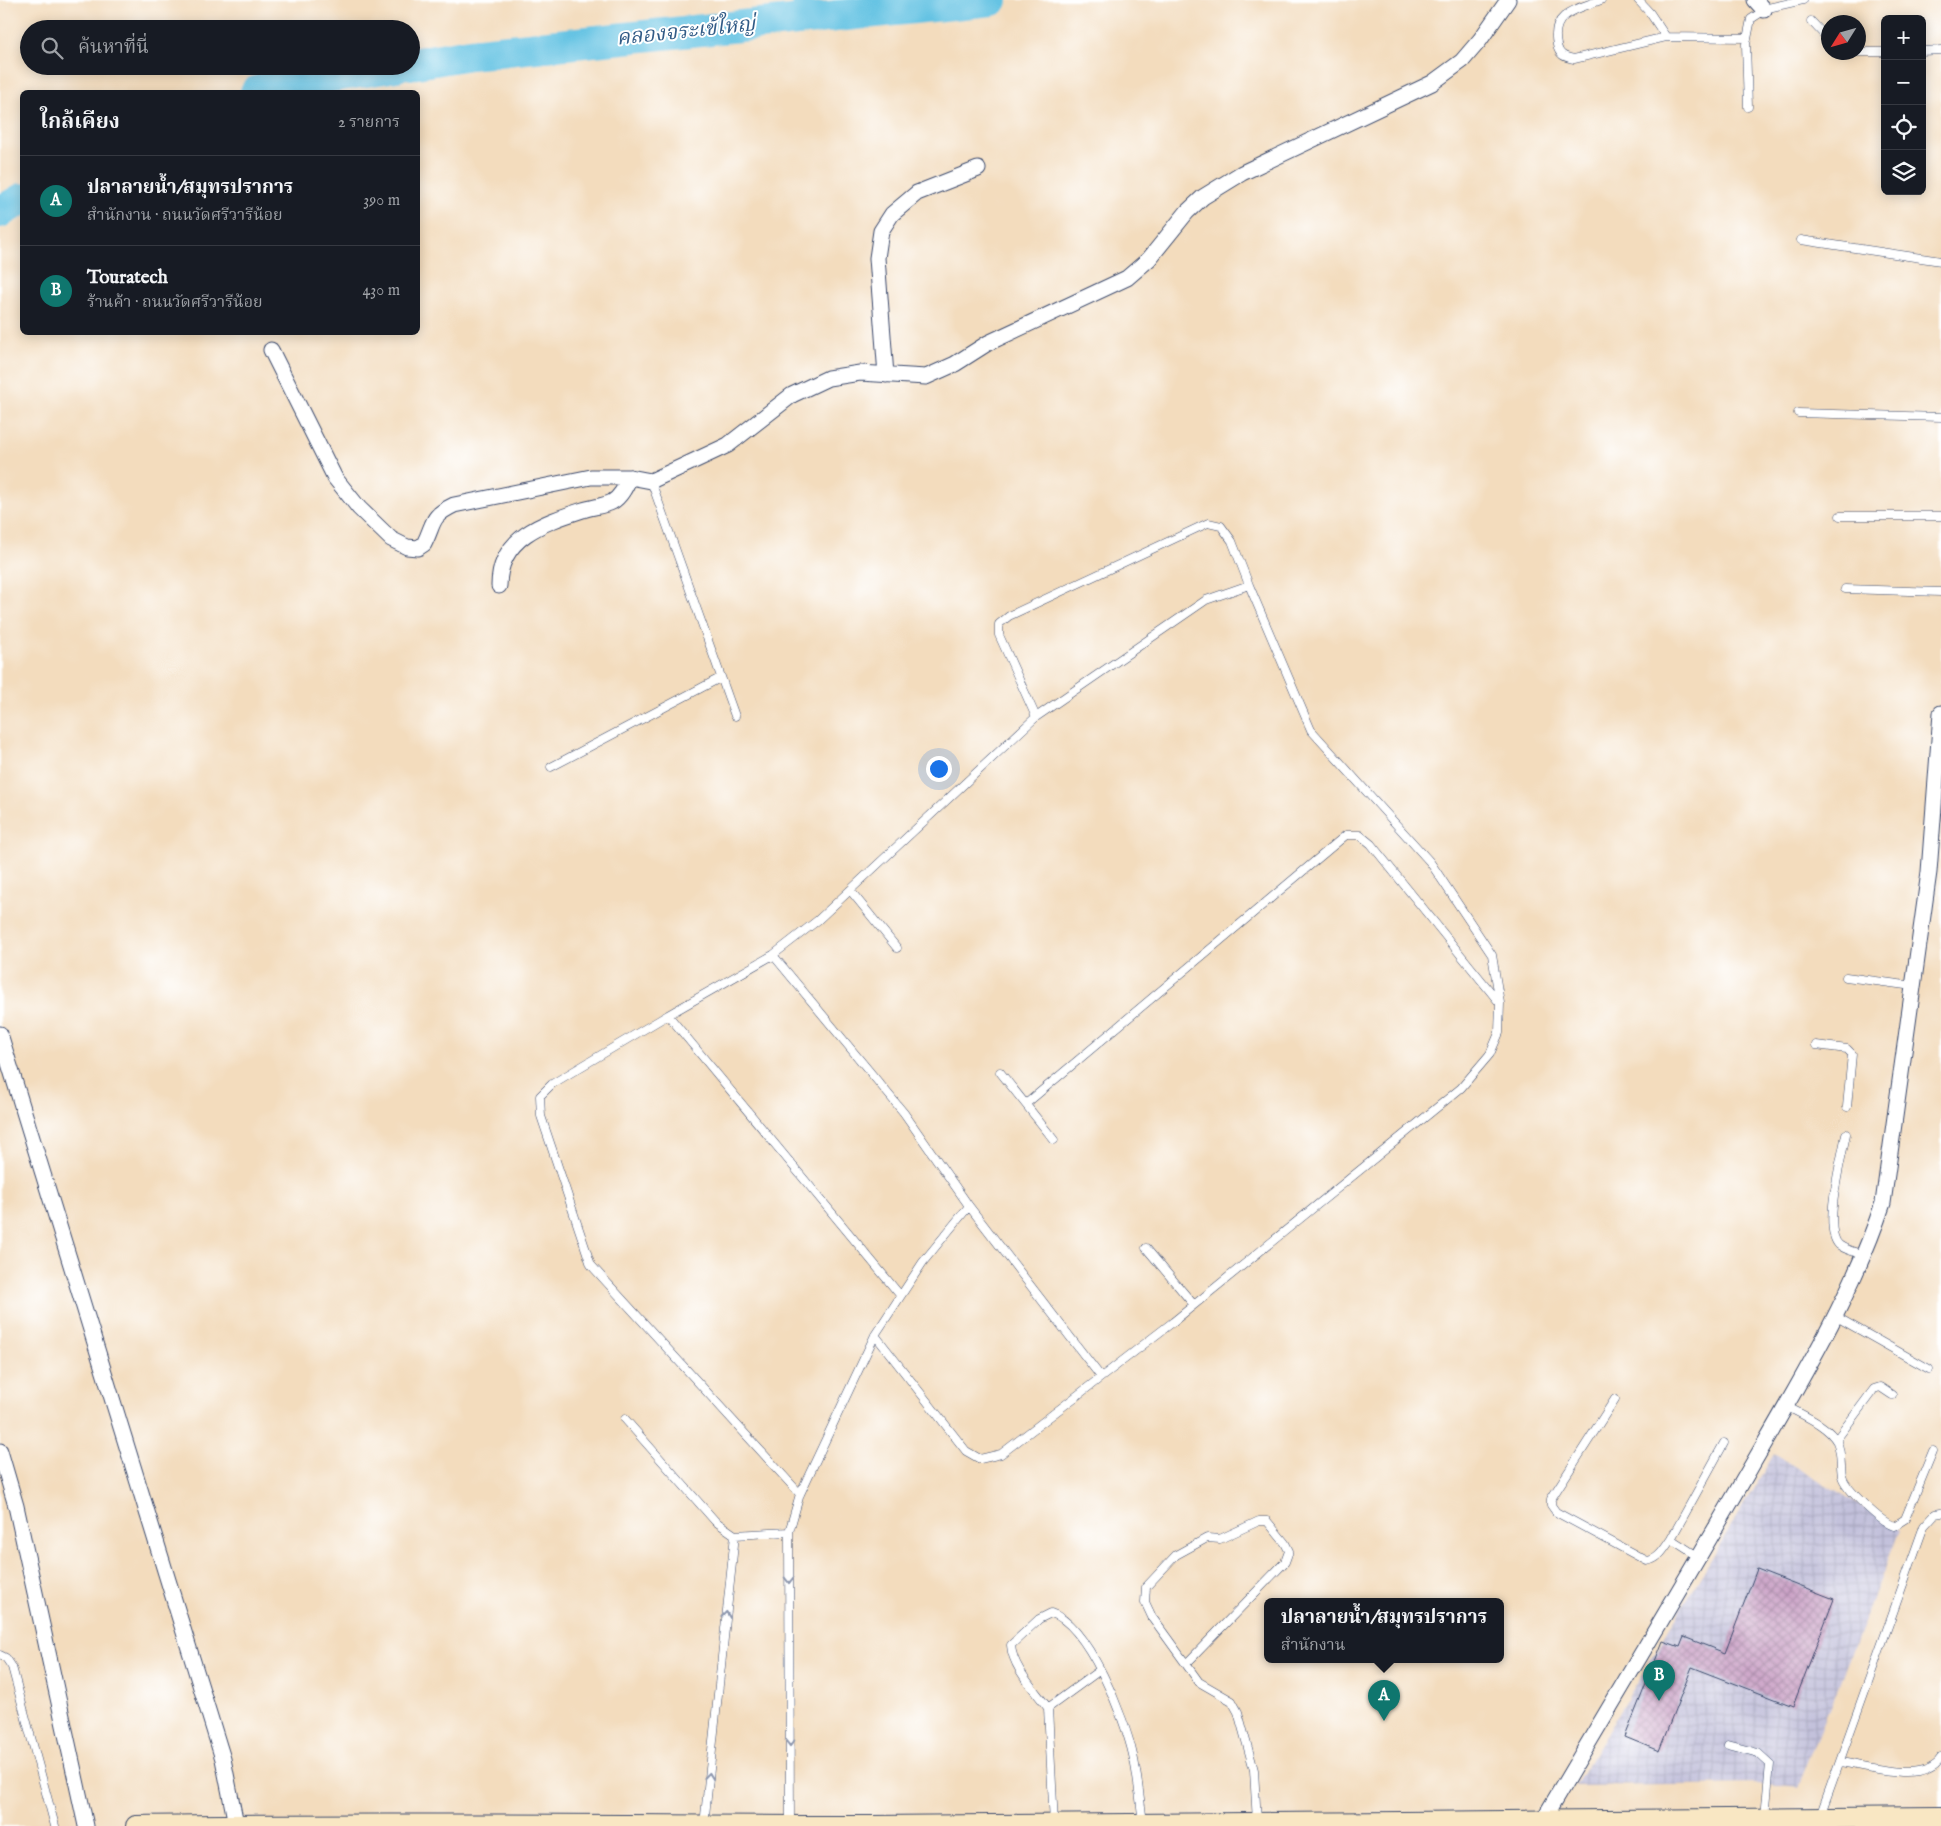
<!DOCTYPE html>
<html lang="th">
<meta charset="utf-8">
<style>
:root{--surface:#171b24;--page:#242831;--text:#f1f3f6;--muted:#9ea1a6;--line:#363941;--accent:#0f766e}
body{margin:0;font-family:"IM FELL English","Noto Serif Thai",serif;background:var(--page);color:var(--text)}
.controls{position:absolute;right:15px;top:15px;display:grid;overflow:hidden;border-radius:8px;box-shadow:0 2px 12px #0003}
.controls button{width:45px;height:45px;display:grid;place-items:center;padding:0;border:0;border-bottom:1px solid var(--line);background:var(--surface);color:var(--text);font:25px sans-serif}
.compass{position:absolute;left:1821px;top:15px;width:45px;height:45px;border-radius:50%;background:var(--surface);box-shadow:0 2px 12px #0003;rotate:233deg}
.you{position:absolute;left:938px;top:768px;width:18px;height:18px;margin:-12px;border:4px solid #fff;border-radius:50%;background:#1a73e8;box-shadow:0 0 0 8px #1a73e833}
.badge{display:grid;place-items:center;width:32px;height:32px;border-radius:50%;background:var(--accent);color:#fff;font-size:16px;font-weight:700}
.pin{position:absolute;translate:-50% -41px;filter:drop-shadow(0 1px 2px #0008)}
.pin::after{content:'';position:absolute;top:26px;width:18px;height:15px;background:inherit;clip-path:polygon(0 0,100% 0,50% 100%)}
.popup{position:absolute;left:1264px;top:1598px;width:240px;height:65px;box-sizing:border-box;display:grid;place-content:center;border-radius:8px;background:var(--surface);filter:drop-shadow(0 1px 4px #0005);font-size:16px;white-space:nowrap;color:var(--muted)}
.popup b{font-size:19px;color:var(--text)}
.popup::after{content:'';position:absolute;left:50%;top:100%;margin-left:-10px;border:10px solid transparent;border-top-color:var(--surface)}
.list{margin:0;padding:0;list-style:none}
h2{display:flex;justify-content:space-between;align-items:center;height:65px;margin:0;padding:0 20px;font-size:21px}
h2 small{font-size:16px;font-weight:400;color:var(--muted)}
.list li{display:grid;grid-template-columns:32px 1fr auto;gap:15px;align-items:center;box-sizing:border-box;height:90px;padding:0 20px;border-top:1px solid var(--line)}
.list b{display:block;font-size:19px;white-space:nowrap}
.list p{margin:0;font-size:16px;white-space:nowrap;color:var(--muted)}
.list em{font-size:16px;font-style:normal;color:var(--muted)}
.icon{flex:none;width:28px;height:28px;fill:none;stroke:currentColor;stroke-width:2;stroke-linecap:round;stroke-linejoin:round}
.map{position:relative;flex:none;width:1941px;height:1826px;overflow:hidden}
.search{position:absolute;background:var(--surface);box-shadow:0 2px 12px #0003;left:20px;top:20px;width:400px;height:55px;display:flex;align-items:center;gap:12px;box-sizing:border-box;padding:0 18px;border-radius:28px;color:var(--muted);font-size:19px}
.panel{position:absolute;background:var(--surface);box-shadow:0 2px 12px #0003;left:20px;top:90px;width:400px;height:245px;border-radius:8px}
.map>svg:first-child{display:block}
.industrial{fill:url(#industrial-grid)}
.lines{fill:none;stroke-linecap:round;stroke-linejoin:round}
.canal{stroke:#65c3e3;stroke-width:19}
.river{stroke:#65c3e3;stroke-width:32}
.building{fill:url(#building-cross-hatch)}
.lane-casing{stroke:#3b496c;stroke-width:9}
.street-casing{stroke:#3b496c;stroke-width:17}
.secondary-casing{stroke:#3b496c;stroke-width:22}
.lane{stroke:#fff;stroke-width:8}
.street{stroke:#fff;stroke-width:15}
.secondary{stroke:#f9e7c3;stroke-width:20}
.oneway{stroke:#8d97ae}
.labels{text-anchor:middle;dominant-baseline:central;stroke-width:4;stroke-linejoin:round;paint-order:stroke}
.water-label{font-size:21px;font-style:italic;fill:#315b86;stroke:#fff}
</style>
<div class="map">
<svg width="1941" height="1826" viewBox="0 0 1941 1826">
<defs>
<pattern id="industrial-grid" width="8" height="8" patternUnits="userSpaceOnUse" patternTransform="scale(1.25)"><rect width="8" height="8" fill="#c3c1db"/><path d="M0 4h8M4 0v8" fill="none" stroke="#a7a6be"/></pattern>
<pattern id="building-cross-hatch" width="8" height="8" patternUnits="userSpaceOnUse" patternTransform="scale(1.25)"><rect width="8" height="8" fill="#c99ec4"/><path d="M0 0l8 8M0 8l8-8" fill="none" stroke="#a281a2"/></pattern>
</defs>
<rect width="100%" height="100%" fill="#fff"/>
<filter id="ink" filterUnits="userSpaceOnUse"><feTurbulence type="fractalNoise" baseFrequency=".02" numOctaves="2"/><feDisplacementMap in="SourceGraphic" scale="10" xChannelSelector="R" yChannelSelector="G"/><feConvolveMatrix kernelMatrix="1 2 1 2 8 2 1 2 1" color-interpolation-filters="sRGB"/></filter>
<filter id="wash" filterUnits="userSpaceOnUse"><feTurbulence type="fractalNoise" baseFrequency=".0096" numOctaves="4" result="noise"/><feDisplacementMap in="SourceGraphic" scale="20" xChannelSelector="R" yChannelSelector="G"/><feGaussianBlur stdDeviation="1.12" result="paint"/><feColorMatrix in="noise" values="0 0 0 0 0 0 0 0 0 0 0 0 0 0 0 0 0 1.4 0 .05"/><feComposite in="paint" operator="in"/></filter>
<g filter="url(#wash)">
<rect width="100%" height="100%" fill="#f3dcbd"/>
<path class="industrial" d="M1774,1454l126,76 -102,257 -30,-3 -193,2z"/>
<g class="lines">
<path class="canal" d="M802,0l1,21"/>
<path class="river" d="M411,64l59,-10 522,-54
M256,92l17,-6 124,-20
M0,212l22,-13"/>
</g>
<g id="blocks">
<path class="building" d="M1757,1569l77,30 -41,107 -101,-39 -33,84 -34,-14 38,-96 17,6 4,-10 41,16z"/>
</g>
</g>
<g filter="url(#ink)">
<use href="#blocks" fill-opacity="0" stroke="#3b496c" stroke-width="1"/>
<g class="lines">
<defs>
<path id="lane" d="M1601,0c-24,9 -51,13 -44,45 2,10 7,12 17,14l92,-22 81,1
M1638,0l12,13 16,24
M1811,21l17,18
M1922,51l19,-1
M1854,52h31
M1748,107l-2,-63 5,-25 17,-11 35,-8
M1801,240l140,21
M1798,413l143,4
M651,481l84,235
M1840,516h101
M1845,589l96,3
M1036,717l-37,-82v-11l10,-8 199,-93 13,3 11,15 17,44
M551,767l169,-89
M850,890l47,58
M773,955l131,158 65,93 132,171
M1846,977l67,9
M668,1015l105,-60 45,-35 218,-203 170,-117 43,-15 62,145 119,132 62,93 8,48 -1,30 -9,21 -29,34 -288,234 -172,132 -21,5 -14,-8 -91,-116
M1816,1045l31,4 5,5 -5,53
M1000,1072l54,68
M1027,1103l319,-268h14l11,9 127,157
M1846,1134c-4,23 -24,95 -7,111 7,5 18,8 26,10
M1146,1248l48,57
M1835,1316l94,53
M1615,1399l-64,100v6l5,7 91,49c12,-2 17,-12 24,-22l28,18
M1786,1406c16,9 42,19 51,36 5,11 3,22 5,34 3,13 40,47 52,50l11,-7 28,-68
M625,1419l90,102 20,14 54,-3
M1836,1440l38,-51 6,-2 12,8
M800,1494l-209,-229 -50,-149 -1,-20 12,-12 116,-69 232,280
M1671,1539l53,-96
M0,1655l6,3 6,9 43,159
M1186,1664l99,-102 4,-11 -4,-8 -18,-22h-8l-39,18 -13,-1 -31,17 -30,32 -1,15 7,15 47,65 33,19 6,11 16,58 3,52
M1048,1708c-13,-18 -36,-41 -37,-63l28,-26 12,-6c37,11 74,106 82,142 5,22 7,45 10,68
M1728,1745l30,8 12,11 -5,53
M1841,1762c28,4 82,23 100,-5
M1820,1816l104,-290 11,-12 6,-1
M1054,1824l-6,-116 52,-38
M704,1825l31,-290
M790,1825l-1,-293 11,-38 75,-159 48,-73 46,-56"/>
<path id="street" d="M1755,0l9,10
M271,350l64,128 24,30 32,31 16,8 11,1 6,-4c11,-21 5,-27 30,-39l137,-28h39l21,4 77,-36 64,-50 36,-17 32,-5 66,4 29,-13 33,-21 139,-65 22,-19 38,-47 16,-15 39,-24 190,-90 30,-22 18,-21 28,-40
M886,375l-9,-117 4,-27 11,-17 25,-21 61,-24
M499,586c0,-49 44,-63 84,-76 9,-3 21,-4 29,-8 9,-5 14,-16 18,-25
M0,1034l223,725 13,65
M0,1451l16,55 70,320
M1543,1820c68,-116 138,-231 205,-348 50,-87 103,-173 135,-269l46,-331 12,-159"/>
<path id="secondary" d="M136,1826c245,-4 490,0 735,0 357,-1 713,-7 1070,-9"/>
</defs>
<use href="#lane" class="lane-casing"/>
<use href="#street" class="street-casing"/>
<use href="#secondary" class="secondary-casing"/>
<use href="#lane" class="lane"/>
<use href="#street" class="street"/>
<use href="#secondary" class="secondary"/>
</g>
<defs><path id="oneway-chevron" d="M-2-3.5L2.5 0L-2 3.5" fill="none" stroke-width="1.6" stroke-linecap="round" stroke-linejoin="round" transform="scale(1.25)"/></defs>
<g class="oneway">
<use href="#oneway-chevron" transform="translate(789 1580) rotate(90)"/>
<use href="#oneway-chevron" transform="translate(726 1615) rotate(-84)"/>
<use href="#oneway-chevron" transform="translate(790 1743) rotate(90)"/>
<use href="#oneway-chevron" transform="translate(709 1776) rotate(-84)"/>
</g>
</g>
<g class="labels">
<g class="water-label">
<text transform="translate(686 32) rotate(-6)">คลองจระเข้ใหญ่</text>
</g>
</g>
</svg>
<div class="controls">
<button>+</button>
<button>−</button>
<button><svg class="icon" aria-label="locate" viewBox="0 0 24 24"><circle cx="12" cy="12" r="6"/><path d="M12 2v4M12 18v4M2 12h4M18 12h4"/></svg></button>
<button><svg class="icon" aria-label="layers" viewBox="0 0 24 24"><path d="M12 4l9 5-9 5-9-5zM3 14l9 5 9-5"/></svg></button>
</div>
<svg class="compass" viewBox="-18 -18 36 36"><path d="M0-13l5 13h-10z" fill="#e53935"/><path d="M0 13l5-13h-10z" fill="#9ea1a6"/></svg>
<div class="you"></div>
<div class="pin badge" style="left:1384px;top:1721px">A</div>
<div class="popup"><b>ปลาลายน้ำ/สมุทรปราการ</b>สำนักงาน</div>
<div class="pin badge" style="left:1659px;top:1701px">B</div>
<div class="search"><svg class="icon" aria-label="search" viewBox="0 0 24 24"><circle cx="10" cy="10" r="6"/><path d="M15 15l6 6"/></svg>ค้นหาที่นี่</div>
<section class="panel">
<h2>ใกล้เคียง<small>2 รายการ</small></h2>
<ul class="list">
<li><span class="badge">A</span><div><b>ปลาลายน้ำ/สมุทรปราการ</b><p>สำนักงาน · ถนนวัดศรีวารีน้อย</p></div><em>390 m</em></li>
<li><span class="badge">B</span><div><b>Touratech</b><p>ร้านค้า · ถนนวัดศรีวารีน้อย</p></div><em>430 m</em></li>
</ul>
</section>
</div>
